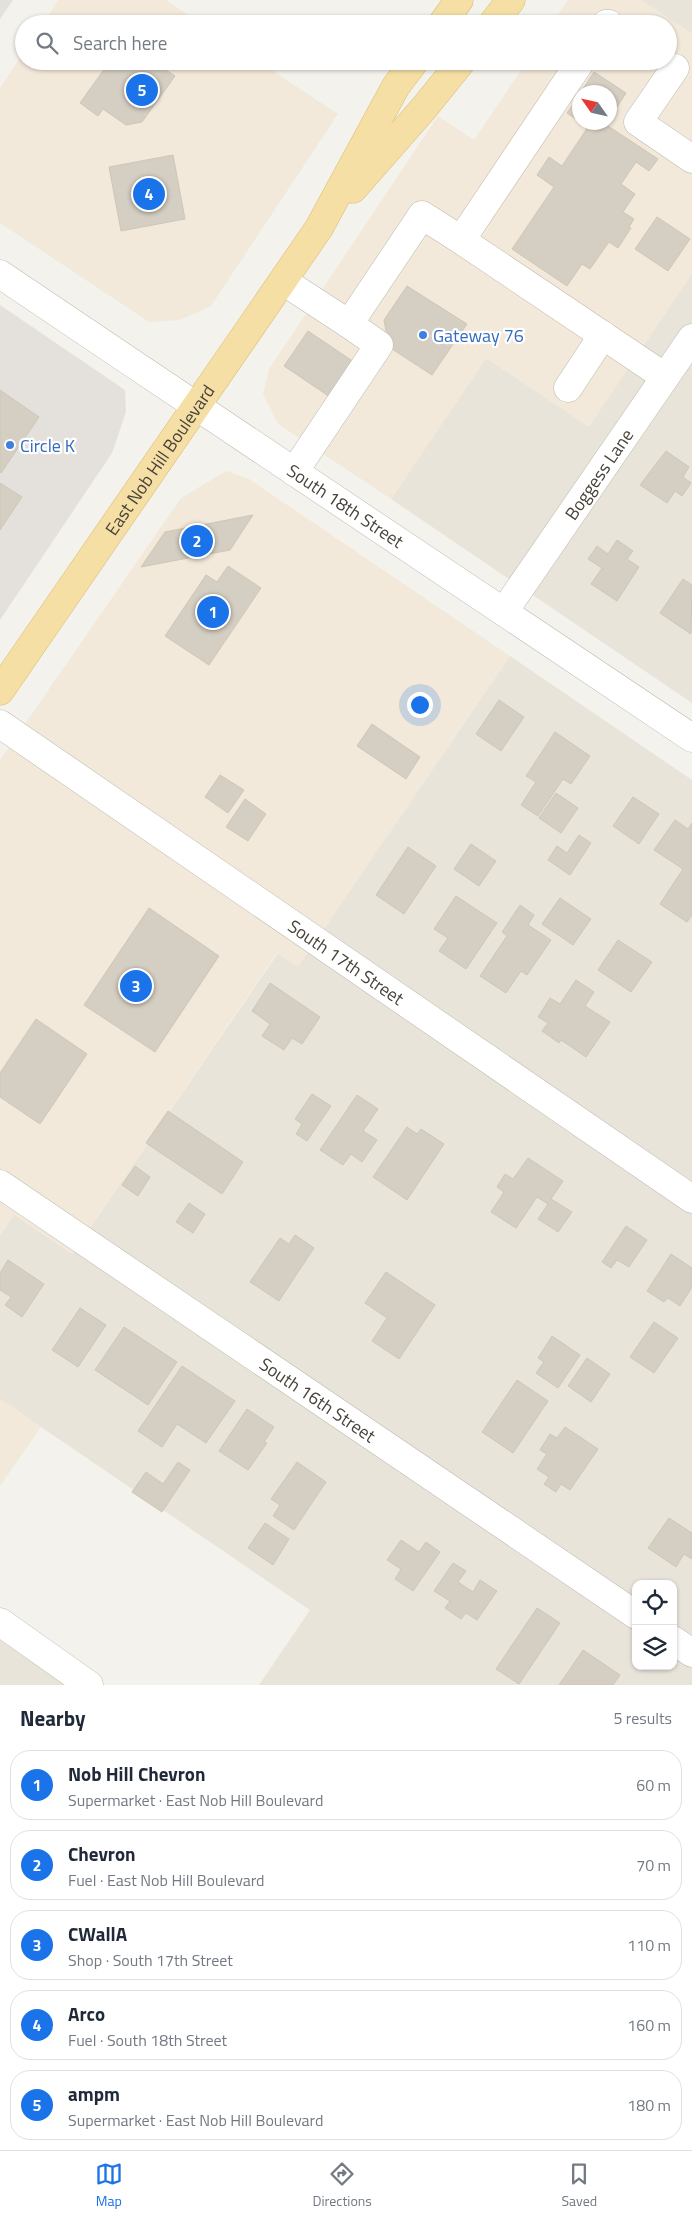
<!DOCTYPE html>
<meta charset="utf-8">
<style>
:root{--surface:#fff;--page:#f6f6f7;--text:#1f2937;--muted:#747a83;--line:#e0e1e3;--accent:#1a73e8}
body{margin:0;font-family:"Titillium Web",sans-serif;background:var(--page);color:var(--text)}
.controls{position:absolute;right:15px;bottom:15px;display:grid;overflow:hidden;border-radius:10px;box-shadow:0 1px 4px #0004}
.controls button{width:45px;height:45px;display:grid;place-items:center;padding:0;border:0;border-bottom:1px solid var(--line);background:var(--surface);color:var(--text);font:25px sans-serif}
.compass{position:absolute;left:572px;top:85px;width:45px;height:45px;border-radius:50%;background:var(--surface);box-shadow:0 1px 4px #0004;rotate:304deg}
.you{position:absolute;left:419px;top:704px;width:18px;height:18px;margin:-12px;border:4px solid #fff;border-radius:50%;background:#1a73e8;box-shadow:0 0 0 8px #1a73e833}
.badge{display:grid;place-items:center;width:32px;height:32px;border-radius:50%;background:var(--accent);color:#fff;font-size:16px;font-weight:700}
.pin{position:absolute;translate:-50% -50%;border:2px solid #fff;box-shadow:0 1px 5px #0006}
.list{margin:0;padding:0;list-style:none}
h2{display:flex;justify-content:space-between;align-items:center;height:65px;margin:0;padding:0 20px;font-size:21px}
h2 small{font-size:16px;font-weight:400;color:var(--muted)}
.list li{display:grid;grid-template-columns:32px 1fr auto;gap:15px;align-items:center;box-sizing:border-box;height:70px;margin:0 10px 10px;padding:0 10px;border:1px solid var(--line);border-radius:20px}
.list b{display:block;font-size:19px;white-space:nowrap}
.list p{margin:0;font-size:16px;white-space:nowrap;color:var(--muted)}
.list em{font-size:16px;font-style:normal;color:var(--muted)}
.icon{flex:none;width:28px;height:28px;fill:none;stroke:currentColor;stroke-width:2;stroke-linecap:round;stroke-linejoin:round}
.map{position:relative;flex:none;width:692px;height:1685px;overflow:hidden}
.search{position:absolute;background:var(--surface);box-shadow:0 1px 4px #0004;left:15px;right:15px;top:15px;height:55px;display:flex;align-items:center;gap:12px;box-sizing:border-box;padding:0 18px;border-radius:28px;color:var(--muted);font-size:19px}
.sheet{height:465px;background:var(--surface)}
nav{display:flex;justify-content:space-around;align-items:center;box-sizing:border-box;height:70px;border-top:1px solid var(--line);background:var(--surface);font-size:14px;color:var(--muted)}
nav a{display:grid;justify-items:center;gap:2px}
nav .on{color:var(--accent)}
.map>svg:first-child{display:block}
.residential{fill:#e8e4da;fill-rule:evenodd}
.commercial{fill:#f3e9da;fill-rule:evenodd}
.industrial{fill:#e4e1dd}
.building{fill:#d5cec2;stroke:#cfc6b6}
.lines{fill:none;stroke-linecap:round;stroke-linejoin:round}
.minor-casing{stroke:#bfbaaf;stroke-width:29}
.major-casing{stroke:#d9bd75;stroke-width:29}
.minor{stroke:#fff;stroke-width:28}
.major{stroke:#f5dfa4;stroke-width:28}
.shop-dot{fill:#3f7fe0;stroke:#fff;stroke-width:2}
.labels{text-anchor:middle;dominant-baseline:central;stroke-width:4.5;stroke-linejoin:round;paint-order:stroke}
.shop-label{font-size:18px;fill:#366cbe;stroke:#fff;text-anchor:start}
.street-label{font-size:18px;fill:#48433a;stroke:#fff}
</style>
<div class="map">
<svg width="692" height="1685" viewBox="0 0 692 1685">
<rect width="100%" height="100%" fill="#f4f2ec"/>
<path class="residential" d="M641,0h51v34z
M692,273v430l-301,-204 95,-141 103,68z
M510,656l182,124v905h-433l51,-75 -310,-211v-164l14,-21 58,40 206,-301 20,13zM636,1584h37v82h-37z
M0,1640l66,45h-66z"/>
<path class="commercial" d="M58,0h108l36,24h-159z
M568,0h73l51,34v239l-103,154 -103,-69 -95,141 -113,-75 -15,-30 6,-25 169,-253 36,24 53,-79h141v-37h-116zM580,92h30v30h-30z
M24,52v9h234l80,53 -127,192 -31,14 -31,2 -149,-99v-135z
M226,471l23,8 261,177 -212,311 -21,-14 -205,301 -58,-39 -14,20v-475l181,-262z
M0,1399l41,28 -41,59z"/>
<path class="industrial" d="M0,0h13l-13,19z
M0,305l125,85 1,22 -14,41 -112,167z"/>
<path class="building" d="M110,61h43l22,15 -33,46 -16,3 -23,-16 -5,7 -18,-13z
M594,72l32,21 -16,25v-26h-29z
M580,94v28l-13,-9z
M581,122h25l-1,2 53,35 -9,12 -13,-9 -15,22 14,10 -12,18 11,7 -5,8 2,1 -13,20 -9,-6 -19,27 -8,-5 -15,22 -55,-37 42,-62 -17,-12 12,-18 13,9 26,-39z
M173,155l12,64 -64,12 -12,-64z
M657,217l33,22 -22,32 -33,-22z
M407,286l60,38 -35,51 -43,-28 -5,-27z
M308,331l46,31 -24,35 -46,-31z
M0,390l39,27 -38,56 -1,-1z
M666,451l23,16 -6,10 8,6 -9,13 -7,-5 -8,12 -27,-18z
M0,483l22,14 -22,33z
M253,515l-23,35 -89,17 24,-35z
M617,540l16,11 -6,8 12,8 -22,34 -26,-17 11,-16 -14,-9 9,-13 11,8z
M228,566l33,22 -52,77 -44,-29 41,-61 11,7z
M683,579l9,6 -1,49 -31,-21z
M499,700l25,17 -23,34 -25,-17z
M372,724l48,33 -14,22 -49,-33z
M555,732l35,24 -19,28 -8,-5 -25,37 -17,-11 15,-23 -10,-6z
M220,775l24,15 -16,23 -23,-16z
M556,793l22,15 -17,25 -22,-15z
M633,797l26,17 -20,30 -26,-18z
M245,799l21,15 -18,27 -22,-14z
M675,820l13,9 4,-6v92l-5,7 -27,-18 23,-35 -29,-19z
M579,835l12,8 -21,32 -22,-15 9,-14 10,7z
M471,844l25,17 -17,25 -25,-17z
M408,847l28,19 -32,48 -28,-19z
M456,896l41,27 -31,46 -27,-18 9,-13 -14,-9z
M560,898l31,21 -18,26 -31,-21z
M520,905l14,10 -6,10 23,15 -24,35 -6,-4 -15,22 -26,-17 27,-40 -5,-4z
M149,908l70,48 -64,96 -71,-47z
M618,940l34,22 -21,30 -33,-22z
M576,980l18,12 -9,14 25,16 -24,35 -25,-17 -2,3 -17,-12 6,-8 -10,-6 12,-19 10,6z
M270,983l50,34 -18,27 -10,-6 -8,12 -22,-14 8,-12 -18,-13z
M36,1019l51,35 -47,70 -40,-27v-24z
M312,1094l19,12 -24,35 -11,-7 6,-10 -7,-5z
M357,1095l21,14 -15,22 14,9 -15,22 -11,-8 -8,11 -23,-15z
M168,1111l75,51 -21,32 -76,-51z
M407,1127l10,7 4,-5 23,15 -37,56 -34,-23z
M528,1158l35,23 -12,18 21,13 -14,20 -20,-13 10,-15 -11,-7 -21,31 -25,-16 13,-20 -7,-5 8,-13 8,5z
M135,1166l15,11 -12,19 -16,-11z
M189,1203l16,11 -12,19 -17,-11z
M626,1226l21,14 -18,27 -12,-7 -6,8 -9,-6z
M295,1235l19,13 -35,53 -29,-19 30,-44 9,6z
M671,1254l21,14v19l-12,19 -12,-8 -4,4 -17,-11z
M8,1260l36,24 -22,33 -17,-12 6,-8 -11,-7v-17z
M386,1272l49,33 -36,54 -27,-18 15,-23 -22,-15z
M80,1308l26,17 -28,42 -26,-17z
M654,1322l24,16 -24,35 -24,-16z
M124,1327l53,35 -29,43 -53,-35z
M552,1336l28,19 -22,33 -22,-15 8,-11 -6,-4z
M587,1358l23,16 -19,28 -23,-16z
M182,1366l53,35 -29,42 -29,-19 -15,23 -24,-16z
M517,1380l31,21 -35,52 -31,-21z
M247,1409l27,18 -10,15 3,1 -19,27 -29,-19z
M565,1427l33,22 -28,41 -9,-6 -5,8 -12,-8 5,-7 -12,-8 10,-15 -7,-4 10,-16 7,4z
M178,1462l12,8 -28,42 -30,-20 14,-20 17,12z
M297,1462l29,20 -32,48 -21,-14 7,-11 -9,-6z
M669,1518l23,15v26l-8,-5 -8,13 -28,-19z
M265,1523l24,16 -16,26 -25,-17z
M401,1540l18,12 7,-10 14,10 -27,39 -18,-12 6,-10 -14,-9z
M453,1563l13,8 -8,11 15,10 7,-12 17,11 -20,29 -11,-7 -5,6 -16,-11 5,-7 -16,-10z
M537,1608l23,15 -41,61 -23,-15z
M583,1650l37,25 -7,10h-54z"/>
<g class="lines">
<defs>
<g id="minor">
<path d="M606,24h3"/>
<path d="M581,61l-120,179 204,137"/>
<path d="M675,68l-37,54 54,37"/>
<path id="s1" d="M0,274c230,156 463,308 692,464"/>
<path d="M283,281l66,43 73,-109 39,25"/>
<path d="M568,388l35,-53"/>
<path d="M294,472l85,-127 -30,-21"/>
<path id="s2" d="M505,610l187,-272"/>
<path id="s3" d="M0,724l692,475"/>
<path id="s4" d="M0,1184l636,431"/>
<path d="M0,1622l89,63"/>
<path d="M673,1640l19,13"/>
</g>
<g id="major">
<path d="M442,24l17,-24"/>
<path d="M492,24l19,-24"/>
<path d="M353,189l71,-81 38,-47"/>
<path id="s5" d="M0,691l319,-463 77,-142 19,-25"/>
</g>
</defs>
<use href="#minor" class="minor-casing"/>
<use href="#major" class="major-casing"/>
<use href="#minor" class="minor"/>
<use href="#major" class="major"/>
</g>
<g class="shop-dot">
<circle cx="423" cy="335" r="5"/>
<circle cx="10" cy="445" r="5"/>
</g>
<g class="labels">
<g class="shop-label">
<text x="433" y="335">Gateway 76</text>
<text x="20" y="445">Circle K</text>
</g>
<g class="street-label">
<text stroke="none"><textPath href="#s5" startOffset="281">East Nob Hill Boulevard</textPath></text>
<text stroke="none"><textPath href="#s2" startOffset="165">Boggess Lane</textPath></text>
<text stroke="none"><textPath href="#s1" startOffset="416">South 18th Street</textPath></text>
<text stroke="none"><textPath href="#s3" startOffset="420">South 17th Street</textPath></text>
<text stroke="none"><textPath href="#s4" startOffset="384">South 16th Street</textPath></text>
</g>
</g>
</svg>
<div class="controls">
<button><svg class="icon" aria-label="locate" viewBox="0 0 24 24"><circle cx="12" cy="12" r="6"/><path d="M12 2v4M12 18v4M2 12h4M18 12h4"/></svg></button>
<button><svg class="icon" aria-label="layers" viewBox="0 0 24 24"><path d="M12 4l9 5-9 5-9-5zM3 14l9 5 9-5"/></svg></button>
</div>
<svg class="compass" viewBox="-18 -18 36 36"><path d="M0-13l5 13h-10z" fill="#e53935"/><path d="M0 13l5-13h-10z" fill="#747a83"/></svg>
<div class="you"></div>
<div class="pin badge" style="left:213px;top:612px">1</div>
<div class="pin badge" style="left:197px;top:541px">2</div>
<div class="pin badge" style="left:136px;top:986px">3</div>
<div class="pin badge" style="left:149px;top:194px">4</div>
<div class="pin badge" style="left:142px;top:90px">5</div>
<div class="search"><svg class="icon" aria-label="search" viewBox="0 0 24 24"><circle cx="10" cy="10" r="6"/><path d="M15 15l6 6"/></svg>Search here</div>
</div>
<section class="sheet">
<h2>Nearby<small>5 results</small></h2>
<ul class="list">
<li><span class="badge">1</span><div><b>Nob Hill Chevron</b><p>Supermarket · East Nob Hill Boulevard</p></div><em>60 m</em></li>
<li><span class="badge">2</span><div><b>Chevron</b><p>Fuel · East Nob Hill Boulevard</p></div><em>70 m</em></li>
<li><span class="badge">3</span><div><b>CWallA</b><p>Shop · South 17th Street</p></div><em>110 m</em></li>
<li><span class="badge">4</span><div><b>Arco</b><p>Fuel · South 18th Street</p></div><em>160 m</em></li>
<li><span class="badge">5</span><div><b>ampm</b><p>Supermarket · East Nob Hill Boulevard</p></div><em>180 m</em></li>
</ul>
</section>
<nav>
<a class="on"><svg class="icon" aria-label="map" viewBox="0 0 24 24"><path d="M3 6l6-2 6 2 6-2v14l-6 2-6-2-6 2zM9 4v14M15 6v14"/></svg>Map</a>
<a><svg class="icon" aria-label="directions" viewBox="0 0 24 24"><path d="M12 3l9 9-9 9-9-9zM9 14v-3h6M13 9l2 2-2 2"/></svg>Directions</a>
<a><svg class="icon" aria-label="saved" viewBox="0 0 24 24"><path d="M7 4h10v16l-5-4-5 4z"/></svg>Saved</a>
</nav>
